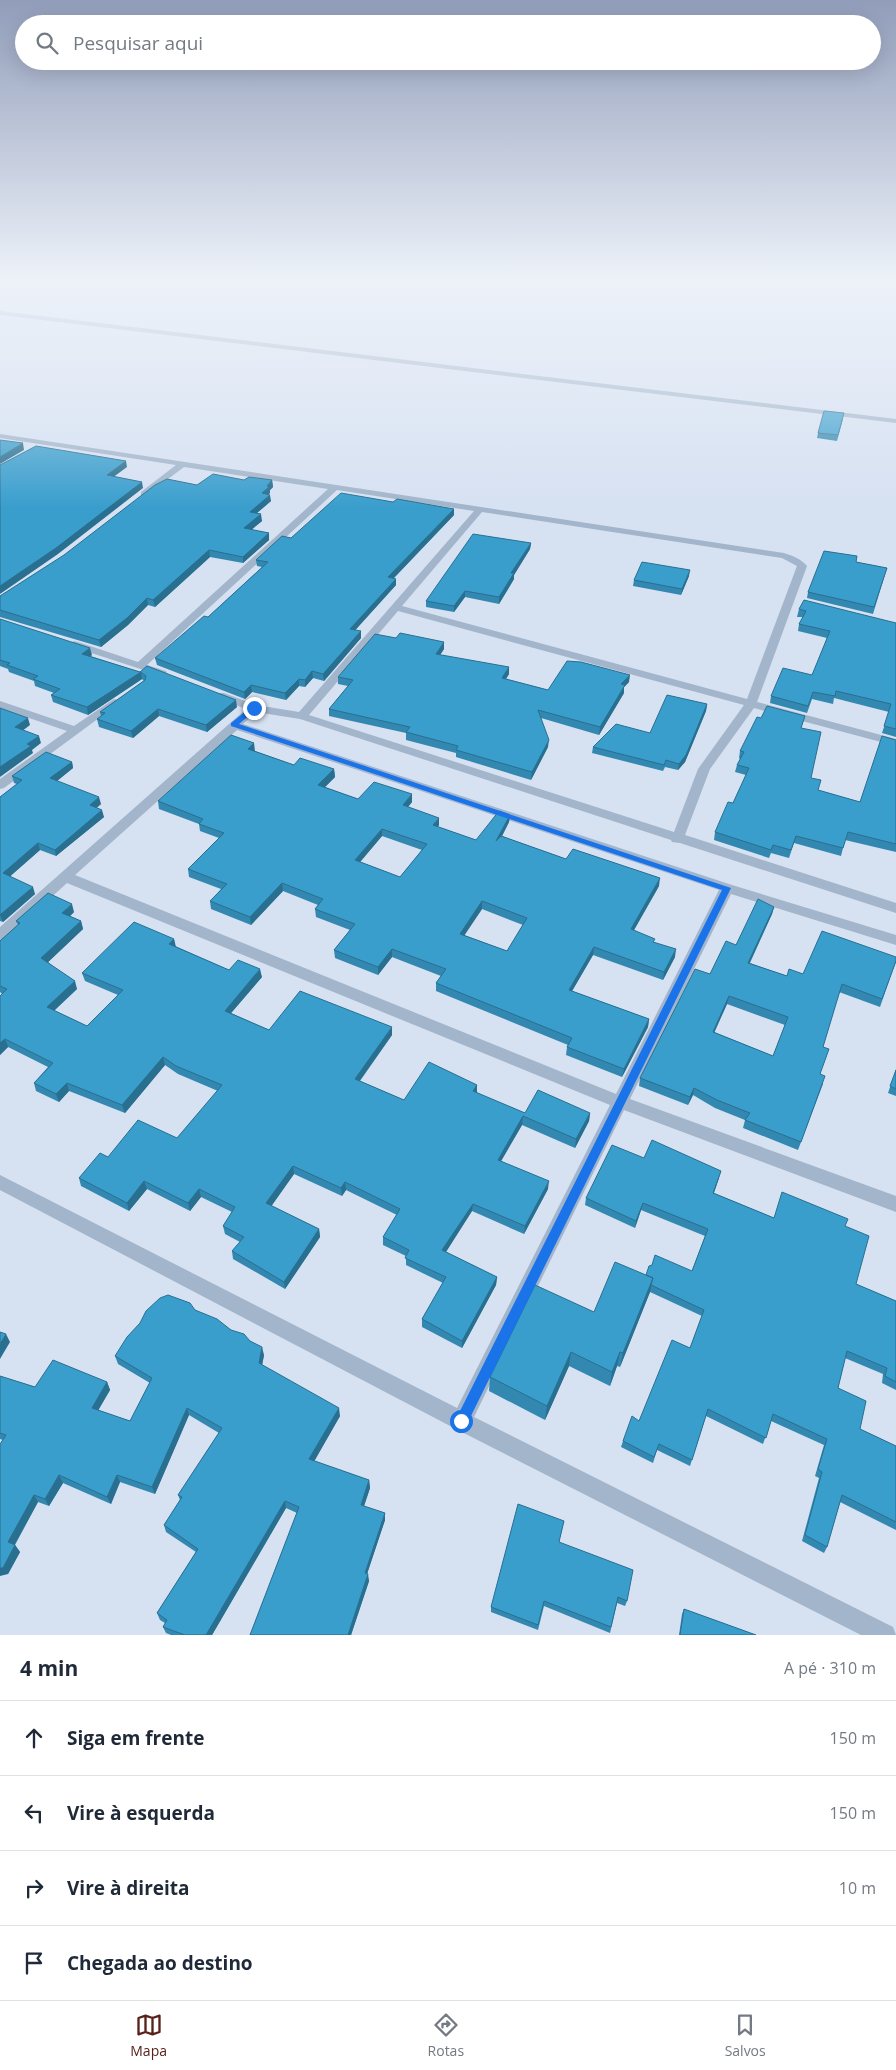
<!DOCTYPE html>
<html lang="pt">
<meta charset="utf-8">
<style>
:root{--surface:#fff;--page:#f2f2f3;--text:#1f2937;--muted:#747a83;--line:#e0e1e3;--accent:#582119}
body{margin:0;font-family:"Open Sans",sans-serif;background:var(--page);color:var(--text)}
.stop{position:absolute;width:15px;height:15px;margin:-11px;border:4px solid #1a73e8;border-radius:50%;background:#fff}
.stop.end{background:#1a73e8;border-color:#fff;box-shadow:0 1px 5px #0008}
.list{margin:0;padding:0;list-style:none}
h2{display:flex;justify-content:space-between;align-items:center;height:65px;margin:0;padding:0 20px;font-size:21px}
h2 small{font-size:16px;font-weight:400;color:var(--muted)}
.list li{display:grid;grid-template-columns:32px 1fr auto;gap:15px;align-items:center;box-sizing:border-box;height:75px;padding:0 20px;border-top:1px solid var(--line)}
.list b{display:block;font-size:19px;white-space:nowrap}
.list em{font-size:16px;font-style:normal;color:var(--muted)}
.icon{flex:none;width:28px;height:28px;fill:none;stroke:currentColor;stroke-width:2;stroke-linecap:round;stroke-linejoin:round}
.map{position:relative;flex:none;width:896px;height:1635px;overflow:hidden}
.search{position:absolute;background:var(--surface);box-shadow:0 5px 20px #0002;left:15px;right:15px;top:15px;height:55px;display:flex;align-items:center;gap:12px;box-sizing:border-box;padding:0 18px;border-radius:28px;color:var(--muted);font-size:19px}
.sheet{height:365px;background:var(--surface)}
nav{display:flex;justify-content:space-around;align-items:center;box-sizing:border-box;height:70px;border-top:1px solid var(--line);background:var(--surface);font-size:14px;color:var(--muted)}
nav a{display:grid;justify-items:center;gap:2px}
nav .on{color:var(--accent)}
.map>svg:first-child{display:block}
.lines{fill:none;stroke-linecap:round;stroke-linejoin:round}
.street{fill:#a2b5ca;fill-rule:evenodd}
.wall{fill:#3288b0;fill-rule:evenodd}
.shaded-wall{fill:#296f90}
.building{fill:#3a9ecd;stroke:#296f90;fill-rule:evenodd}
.route{fill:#1a73e8}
</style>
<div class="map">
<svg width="896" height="1635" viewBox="0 0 896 1635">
<rect width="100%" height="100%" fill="#d6e1f2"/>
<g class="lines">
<path class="street" d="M0,311l896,108v4l-896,-108z
M0,434l784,119c9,3 17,6 23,13l-50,136 139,37v7l-142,-38 -44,61 -25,66 211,68v10l-216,-70 -8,-1 -1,-2 -371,-121 -44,-7 -13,12 489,161 164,50v10l-165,-51 -101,205 266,97v16l-272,-102 -150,307 419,210 3,8h-35l-407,-207 -454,-238v-15l457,233 153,-303 -543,-222 -62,56 -5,1v-13l246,-218 -30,-12 -1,-2 1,-2h8l32,12 43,7 175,-201 -137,-21 -190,175 19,6 1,2 -1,2 -4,1 -92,-30 -1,-2 5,-3 4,1 60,20 190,-173 -144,-22 -40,30 -3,-1v-4l35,-27 -176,-27zM482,512l300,46 15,8 -50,133 -345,-93zM398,611l346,94 -46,64 -24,63 -365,-117zM237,730l482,160 -103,204 -541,-219z
M114,699l4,1 2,2 -2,2 -114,84 -4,1v-10l67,-48 -67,-23v-7l74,25z"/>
</g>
<path class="wall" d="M843,419l-6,22 -20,-3 1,-5z
M244,480h28l1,7 -3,3v3l-2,1 3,7 -14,12 5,8 -11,9 18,3v7l-26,23 -33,-6 -55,50 -7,-2 -20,20 -27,22 -101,-30v-21l197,-111z
M454,515l-60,63 2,7 -41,45 6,8 -37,43 -11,-3 -8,9 -6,-1 -13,14 -34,-8 -7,7 -88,-34 -2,-7 53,-41 54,-50 -5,-1 -1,-6 35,-22z
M531,543l-1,6 -16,26v4l-15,25 -34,-7 -11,15 -28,-5v-6z
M856,562l31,6 -14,46 -66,-16 1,-6z
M689,576l-8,19 -48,-9 1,-6z
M799,609l97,14v114l-14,-4 7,-21 -55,-14 -1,6 -21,-5 -5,14 -37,-10 1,-7 41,-21 15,-37 -29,-7 1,-7 4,-7h-6z
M0,619l92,36 -2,1 50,16 97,35 -30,25 -48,-16 -26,22 -34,-11 -2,-8 4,-3 -1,-4 44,-31 -2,-2 -54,36 -35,-13 -2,-7 3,-2 -19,-7 -1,-5 -25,-9 -1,-3 -8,-3z
M444,649l-4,6 69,19 -3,5 42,11 81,-8 -5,5v6l-25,42 -58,-17 7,29 -17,33 -75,-23v-4l-50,-13v-7l-77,-17v-7l19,-23 -10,-2v-7z
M707,704l-1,7 -21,51 -7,8 -13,-3 -2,4 -71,-18 1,-6 57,-14z
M805,716l-4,12 10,50 7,12 42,12 36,-62v112l-51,-12 -4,16 -47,-13 -5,15 -18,-5 -2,5 -55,-18 1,-8 18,-29 13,-28 -11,-3 2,-7 3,-6 -1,-1 1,-7 21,-33z
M255,751l39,14 40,4 1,8 -10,10 33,12 54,3 -4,5 31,18 -1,2 38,13 34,-25 -1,7 -7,14 64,23 93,27 -25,44 20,12 21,15 -12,23 -70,-25 -21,36 77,28 -1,8 -26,50 -56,-22 1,-8 1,-2 -132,-54v-8l5,-7 -49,-19 -14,18 -43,-17 -1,-8 16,-20 -34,-13 -1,-8 3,-4 -35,-14 -32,34 -40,-16 -1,-8 11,-12 -32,-12 -1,-8 31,-31 -19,-7 -1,-7 -40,-15 -1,-8zM382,836l40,14 -22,27 -40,-15zM482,909l41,16 -16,26 -43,-16z
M72,762l1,6 -16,13 44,23 -5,4 8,9 -48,39 -16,-6 -30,26 25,18 -32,28 -3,-1v-124l17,-13 -3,-1 -2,-7z
M774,907l-2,7 -22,49 37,13 109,-15 -16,46 -41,-15 -16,55 -3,27 3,10 -25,66 -55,-22 2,-8 -30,-12 -22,-13 -5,10 -49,-19 1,-8 70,-104 26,-29zM727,1004l58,21 -12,31 -59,-24z
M74,912l-4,4 11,5 2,8 -35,33 29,27 -23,22 33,15 31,-31 -33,-14 -3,-8 92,-34 1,7 54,24 33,7 -31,36 38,17 123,5 -32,46 44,19 73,-15v8l48,20h65l-1,8 -14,27 -53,-23 -21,36 47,28 -24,45 -52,-23 -26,41 51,25 -1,8 -34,63 -40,-21v-8l21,-36 -37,-18v-9l-23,-11v-8l14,-22 -51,-25 -4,6 -48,-22 -23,32 48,23 1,8 -35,52 -52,-30 -1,-8 8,-9 -15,-8 -2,-8 9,-14 -31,-15 -11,14 -43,-22 -18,22 -48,-25 -2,-8 29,-21 69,-19 41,-47 -40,-17 -13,-9 -40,48 -56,-22 -10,11 -23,-11 -2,-8 14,-16 -40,-20 -8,8v-59l2,-2 -2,-2v-51l18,-16 -2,-4z
M896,1069v27l-8,-3z
M644,1158l75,20 -5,15 60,25 71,8 11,58 40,17v89l-14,-7 1,-9 -38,-16 -7,30 22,41 36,17v84l-56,-28 -13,45 -3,6 -22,-12 17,-63 -4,-2 9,-31 -53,-24 -8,23 -57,-28 -16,50 -33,-16 -4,13 -32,-16 2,-6 16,-20 51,-73 12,-32 -52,-24 -30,75 -3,-1 -7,20 -41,-20 -24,54 -56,-29 1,-14 104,-65 52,-37 46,-4 13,-35 -64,-26 -6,18 -50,-23 1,-7z
M195,1310l55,31 14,14 -2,10 78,51 -26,45 55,19 1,8 -6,18 21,14 -18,54 2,7 -18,54h-101l47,-122 -11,-5 -74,127h-41l-5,-2 -3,-6 2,-4 -5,-3 -3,-7 39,-61 -30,-20 -2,-7 16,-25 -2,-5 41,-62 -30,-18 -34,79 -35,-12 -9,22 -48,-21 -14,23 -11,-4 -23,43 5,7 -12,22 -5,-134 -3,-1v-63l35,11 72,-5 3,8 -12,20 32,11 20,-38 -32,-19 -3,-8z
M564,1521l-5,21 68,59 -2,5 -8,-3 -7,30 -66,-27 -6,24 -47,-18v-5z
M684,1609l72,26h-77l3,-21z"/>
<path class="shaded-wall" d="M23,443l1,7 -24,14v-7z
M126,461l1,6 -19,14 -1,-6z
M272,480l1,7 -3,3v3l-8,6v-6z
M142,482l1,6 -85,66 -58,40v-8z
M270,495l1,6 -20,17 -1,-6z
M454,509v6l-66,69v-7z
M261,514l1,7 -17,14 -1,-7z
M269,533v7l-26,23v-6z
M531,543l-1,6 -16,26v4l-15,25v-7l12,-24z
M209,550l1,7 -55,50 -2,-7z
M690,570l-1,6 -8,19 1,-6z
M396,579v6l-46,51v-7z
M465,591v6l-11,15v-6z
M147,598l1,7 -20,20 -27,22 -2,-7z
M361,631v7l-37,43 -1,-7z
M444,642v7l-8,12v-7z
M90,648l2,7 -8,6 -2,-7z
M509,667v7l-7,11v-7z
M312,671l1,7 -8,9v-7z
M141,672l1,7 -54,36 -1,-8z
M630,675l-1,7 -5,5v6l-25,42 1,-8 21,-43z
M299,679v7l-13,14 -1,-7z
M251,685l1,7 -7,7 -1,-7z
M236,700l1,7 -30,25 -1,-7z
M707,704l-1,7 -21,51 -7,8 1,-6z
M158,709l1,7 -26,22 -2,-7z
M28,718l2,7 -13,10 -2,-8z
M39,736l2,7 -9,7 1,3 -33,24v-10l27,-23z
M549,740l-1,7 -17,33 1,-8z
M254,743l1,8 -6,6 -1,-8z
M72,762l1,6 -21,17 -2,-7z
M334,769l1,8 -16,16 -1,-8z
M412,794v8l-9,11v-8z
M99,797l2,7 -9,8 -2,-7z
M102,810l2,7 -48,39 -1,-6z
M510,815l-1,7 -13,26v-7z
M439,818v7l-6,8v-8z
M382,829v7l-27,32v-8z
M38,843l2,7 -34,30 -3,-7z
M660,878l-1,8 -29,51 1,-8z
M282,883l1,8 -32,34 -1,-8z
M33,887l2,7 -32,28 -3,-7z
M482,901v8l-22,33v-8z
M72,904l2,8 -9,9 -3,-8z
M774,907l-2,7 -26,56 2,-7z
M81,921l2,8 -39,37 -3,-8z
M174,939l2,8 -7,-3z
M594,947l-1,8 -25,43 1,-8z
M392,949v8l-14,18v-8z
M676,949l-1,8 -12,23 1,-8z
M260,969l2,8 -36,42 -1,-8z
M75,981l2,8 -28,26 -2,-8z
M729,996l-2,8 -16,36 2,-8z
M649,1019l-1,8 -26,50 2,-8z
M392,1027v8l-37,52v-8z
M5,1039l3,8 -8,8v-12z
M163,1057l2,8 -40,48 -3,-8z
M67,1083l2,8 -10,11 -3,-8z
M477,1085v8l-4,-2z
M694,1088l-1,7 -5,10 2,-8z
M590,1113l-1,8 -14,27 1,-9z
M523,1116l-1,9 -25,43 1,-8z
M293,1166l1,8 -26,37 -2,-8z
M721,1171l-2,7 -8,22 2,-7z
M144,1181l3,8 -18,22 -2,-8z
M549,1181l-1,8 -24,45 1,-8z
M345,1182l1,8 -4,6 -1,-8z
M199,1189l2,8 -11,14 -2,-8z
M643,1203l-2,7 -6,18 1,-7z
M473,1204l-1,7 -30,47v-8z
M319,1229l1,8 -35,52 -1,-7z
M497,1277l-1,8 -34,63v-7z
M653,1278l-3,14 -30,75 3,-14z
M6,1334l4,8 -10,17v-15z
M262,1347l2,8 -3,16 -2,-8z
M571,1352l-2,14 -24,54 2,-14z
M620,1352l-3,14 -7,20 2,-14z
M107,1382l3,8 -15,26 -3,-8z
M187,1408l2,7 -34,79 -3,-7z
M339,1408l1,8 -29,51 -2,-8z
M59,1475l4,8 -14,23 -4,-7z
M117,1475l3,7 -9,22 -4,-7z
M369,1480l1,8 -8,24 -1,-7z
M34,1495l4,7 -26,47 -4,-7z
M285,1501l1,7 -74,127h-6z
M385,1513v7l-20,60v-7z
M15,1545l5,7 -12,22 -8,2v-8z
M368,1574l1,7 -18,54h-3z"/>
<path class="building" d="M824,411l20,2 -6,22 -20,-2z
M0,440l23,3 -23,14z
M36,446l90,15 -19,14 35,7 -86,66 -56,38v-121z
M213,474l31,6 5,-3 23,3 -5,6 2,1 -7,6 8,2 -20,17 11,2 -17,14 25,5 -26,24 -34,-7 -56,50 -6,-2 -20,20 -28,22 -99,-30v-14l64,-41 91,-70 12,-6 30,6z
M341,493l52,9 4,-3 57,10 -66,68 8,2 -46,50 11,2 -38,43 -11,-3 -7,9 -6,-1 -14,14 -34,-8 -7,7 -89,-34 49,-42 4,1 60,-55 -12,-2 26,-24 9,2z
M473,534l58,9 -20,30h3l-15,24 -34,-6 -11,15 -28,-5z
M824,551l33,5 -1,6 31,6 -13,39 -66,-15z
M642,562l48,8 -8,19 -48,-9z
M804,600l92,23v106l-12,-3 7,-22 -55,-13 -1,5 -22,-4 -5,14 -37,-10 12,-28 29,7 18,-44 -31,-7 7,-13 -7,-2z
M0,619l90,29 -8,6 58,18 7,-6 89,34 -30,25 -48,-16 -27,22 -34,-12 8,-6 -5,-1 45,-32 1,-4 -5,-4 -54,35 -36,-12 9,-6 -27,-10 5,-3 -31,-11 3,-2 -10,-3z
M400,633l44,9 -8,12 73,13 -7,11 46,12 19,-29 14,1 49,13 -9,9 4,1 -25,42 -62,-17 11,30 -17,32 -76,-22 2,-4 -52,-14 4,-5 -81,-18 24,-29 -15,-3 37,-43 21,4z
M667,695l40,9 -21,51 -7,9 -13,-4 -2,5 -71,-18 23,-23 34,9z
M767,706l38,10 -4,12 20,4 -10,46 10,2 -3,10 42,12 22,-66 14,4v104l-48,-12 -5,16 -47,-12 -5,14 -18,-5 -2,5 -56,-18 13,-30 5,1 16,-35 -12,-3 7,-13 -4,-1 17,-34 4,1z
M0,708l28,10 -13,9 24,9 -12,8 4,2 -31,21z
M231,735l23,8 -6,6 46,16 6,-7 34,11 -16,16 40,14 16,-17 38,12 -9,11 36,13 -6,7 43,15 23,-29 11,4 -14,26 5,-5 65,23 7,-10 87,29 -29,51 24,10 -2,3 23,7 -12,23 -70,-25 -25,43 80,29 -25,50 -57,-22 5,-9 -136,-55 10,-14 -54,-20 -14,18 -44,-17 21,-26 -40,-15 8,-10 -41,-16 -32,34 -40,-16 17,-17 -39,-15 36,-36 -25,-9 4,-5 -45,-18zM382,829l45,15 -27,33 -45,-17zM482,901l45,17 -20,33 -47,-17z
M46,752l26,10 -22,16 49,19 -9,8 12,5 -47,40 -17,-7 -35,30 30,14 -33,28v-118l22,-17 -10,-4z
M48,893l24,11 -10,9 19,8 -40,37 34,23 -28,26 40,19 36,-36 -41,-17 52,-51 40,17 -5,5 60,26 9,-10 22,9 -35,42 44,19 31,-39 92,36 -37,52 49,21 25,-38 48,23 -4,6 52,22 13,-23 52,23 -14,26 -53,-23 -25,44 51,21 -24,45 -52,-22 -31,46 55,27 -35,64 -40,-22 24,-42 -41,-19 4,-8 -26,-13 17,-28 -55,-27 -4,6 -48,-22 -27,37 53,26 -35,53 -52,-31 12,-14 -21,-11 12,-19 -36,-18 -11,14 -44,-22 -17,22 -48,-25 21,-25 8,4 30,-37 39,18 45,-53 -46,-19 -13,-9 -41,48 -55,-22 -11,11 -22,-11 19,-20 -48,-24 -5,4v-47l7,-7 -7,-3v-45l20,-18 -4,-2z
M758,899l16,8 -26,56 39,13 2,-7 14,5 19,-43 74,26v4l-14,38 -40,-15 -19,63 6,2 -9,25 5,2 -24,66 -56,-22 5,-7 -33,-13 -23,-12 -4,9 -50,-19 55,-109 15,5 16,-33 10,4zM729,996l59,21 -15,39 -60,-24z
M896,1070v19l-6,-3z
M652,1140l69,31 -8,22 61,25 8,-26 66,27 -3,7 24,10 -13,48 40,17v81l-11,-6 2,-8 -40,-17 -9,37 28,13 -6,28 36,17v76l-54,-27 -15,52 -22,-12 17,-63 -4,-3 9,-30 -54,-25 -7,24 -58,-29 -16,51 -33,-16 -5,13 -31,-16 9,-25 7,5 33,-81 18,8 14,-38 -53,-25 2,-7 -7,-3 3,-9 3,-1 3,-10 37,16 16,-42 -65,-26 -7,18 -50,-23 26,-53 32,13z
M615,1262l38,16 -30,75 -3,-1 -8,20 -41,-20 -24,54 -57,-29 45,-92 59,27z
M168,1295l22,8 5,7 22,9 14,11 13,4 6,7 12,6 -3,16 80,45 -30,51 60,21 -8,25 24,8 -20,60 3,1 -20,61h-98l49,-128 -14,-6 -79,134h-21l-22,-8 4,-7 -10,-7 41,-64 -34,-24 18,-28 -4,-2 44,-67 -35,-20 -35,79 -35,-12 -10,22 -48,-22 -14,24 -11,-4 -26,47 7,3 -12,23h-3v-124l6,-9 -6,-2v-57l35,11 18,-27 54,22 -15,26 38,13 22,-43 -37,-22 12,-19 13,-14 6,-12 14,-13z
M0,1332l6,2 -6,10z
M518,1504l46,17 -5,21 74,28 -6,31 -9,-4 -7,30 -67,-26 -6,24 -47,-18z
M684,1609l72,26h-76z"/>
<linearGradient id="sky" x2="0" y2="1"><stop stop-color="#919dba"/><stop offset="0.55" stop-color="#edf2f9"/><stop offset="1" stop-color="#edf2f9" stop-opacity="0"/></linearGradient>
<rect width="896" height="507" fill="url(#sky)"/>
<path class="route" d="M251,707l7,1 -19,16 492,164 -265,538 -5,2 -4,-2 -2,-5 2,-4 265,-527 -491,-164v-3z"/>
</svg>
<div class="stop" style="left:461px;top:1421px"></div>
<div class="stop end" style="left:254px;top:708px"></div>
<div class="search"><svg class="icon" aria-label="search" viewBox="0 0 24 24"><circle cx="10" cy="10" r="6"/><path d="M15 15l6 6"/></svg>Pesquisar aqui</div>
</div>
<section class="sheet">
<h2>4 min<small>A pé · 310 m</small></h2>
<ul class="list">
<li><svg class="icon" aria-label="ahead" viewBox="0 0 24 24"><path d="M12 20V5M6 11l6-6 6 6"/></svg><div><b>Siga em frente</b></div><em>150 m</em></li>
<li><svg class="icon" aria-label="left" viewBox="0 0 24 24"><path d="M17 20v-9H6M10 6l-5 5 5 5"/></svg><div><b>Vire à esquerda</b></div><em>150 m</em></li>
<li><svg class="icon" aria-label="right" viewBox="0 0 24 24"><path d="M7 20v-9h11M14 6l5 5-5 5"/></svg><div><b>Vire à direita</b></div><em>10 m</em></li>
<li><svg class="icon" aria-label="arrive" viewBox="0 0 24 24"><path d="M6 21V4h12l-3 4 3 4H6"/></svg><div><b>Chegada ao destino</b></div></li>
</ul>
</section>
<nav>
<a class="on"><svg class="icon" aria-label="map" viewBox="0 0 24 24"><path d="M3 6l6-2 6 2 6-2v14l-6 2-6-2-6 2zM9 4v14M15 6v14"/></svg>Mapa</a>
<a><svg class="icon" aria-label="directions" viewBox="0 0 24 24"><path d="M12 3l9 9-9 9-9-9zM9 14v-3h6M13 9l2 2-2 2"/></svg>Rotas</a>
<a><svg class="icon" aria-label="saved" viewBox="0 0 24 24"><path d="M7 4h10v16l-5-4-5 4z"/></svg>Salvos</a>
</nav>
